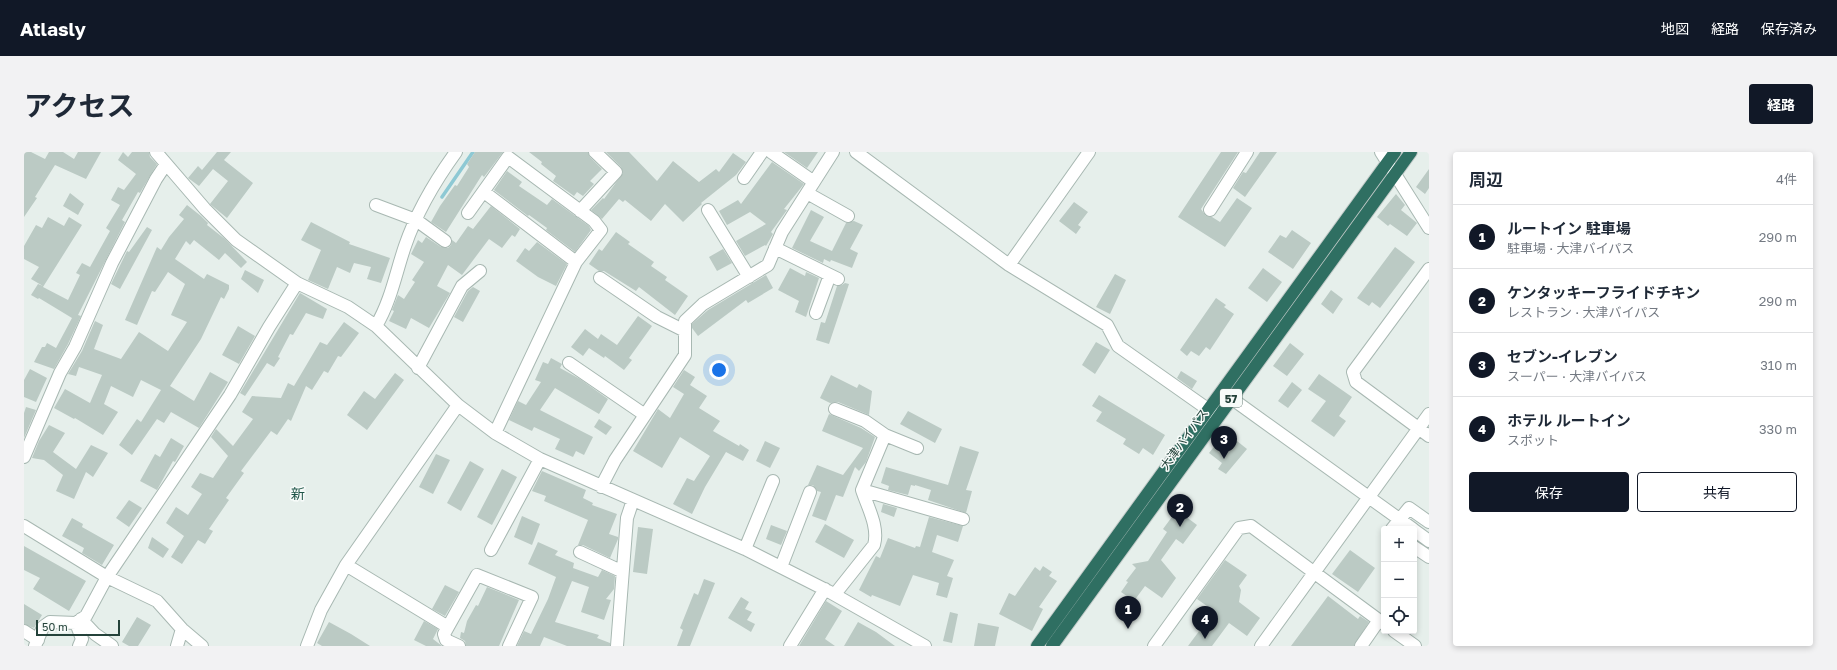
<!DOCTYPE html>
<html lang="ja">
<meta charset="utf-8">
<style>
:root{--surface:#fff;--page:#f2f2f3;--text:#1f2937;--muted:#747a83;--line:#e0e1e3;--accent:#111827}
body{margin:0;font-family:"Golos Text","Noto Sans JP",sans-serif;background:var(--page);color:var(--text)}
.controls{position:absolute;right:12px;bottom:12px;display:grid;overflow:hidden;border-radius:4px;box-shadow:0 2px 6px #0003}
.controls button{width:36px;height:36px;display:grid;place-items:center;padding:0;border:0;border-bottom:1px solid var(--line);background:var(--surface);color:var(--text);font:20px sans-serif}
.scale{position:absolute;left:12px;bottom:10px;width:84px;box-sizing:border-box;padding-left:4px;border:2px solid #24423a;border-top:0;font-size:11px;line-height:14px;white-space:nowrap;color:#24423a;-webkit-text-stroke:3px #f7fbf9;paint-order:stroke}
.you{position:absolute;left:695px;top:218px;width:14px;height:14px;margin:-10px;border:3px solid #fff;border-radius:50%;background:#1a73e8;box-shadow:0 0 0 6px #1a73e833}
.badge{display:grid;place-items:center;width:26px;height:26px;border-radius:50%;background:var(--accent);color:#fff;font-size:13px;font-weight:700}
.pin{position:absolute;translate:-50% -33px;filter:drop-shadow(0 1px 2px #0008)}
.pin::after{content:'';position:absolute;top:21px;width:14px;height:12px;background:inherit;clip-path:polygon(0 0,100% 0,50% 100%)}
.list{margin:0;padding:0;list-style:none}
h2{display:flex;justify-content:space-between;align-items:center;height:52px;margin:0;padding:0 16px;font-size:17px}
h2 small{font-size:13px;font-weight:400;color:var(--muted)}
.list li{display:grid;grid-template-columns:26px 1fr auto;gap:12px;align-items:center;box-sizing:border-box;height:64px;padding:0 16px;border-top:1px solid var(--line)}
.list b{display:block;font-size:15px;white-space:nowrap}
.list p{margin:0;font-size:13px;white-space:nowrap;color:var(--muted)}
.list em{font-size:13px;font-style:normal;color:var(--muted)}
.actions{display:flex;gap:8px;padding:12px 16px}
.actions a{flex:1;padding:9px 0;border:1px solid var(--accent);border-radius:4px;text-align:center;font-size:14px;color:var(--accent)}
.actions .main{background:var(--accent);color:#fff}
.icon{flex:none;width:22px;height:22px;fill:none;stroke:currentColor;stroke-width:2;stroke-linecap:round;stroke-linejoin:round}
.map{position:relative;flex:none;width:1405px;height:494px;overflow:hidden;border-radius:4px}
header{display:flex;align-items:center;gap:24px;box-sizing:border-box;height:56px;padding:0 20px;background:var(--accent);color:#fff}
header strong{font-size:19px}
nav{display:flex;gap:22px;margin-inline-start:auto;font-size:14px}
.intro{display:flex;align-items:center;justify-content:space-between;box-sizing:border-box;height:96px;padding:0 24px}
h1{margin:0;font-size:28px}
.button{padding:10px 18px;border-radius:4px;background:var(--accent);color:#fff;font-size:14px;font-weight:700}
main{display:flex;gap:24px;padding:0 24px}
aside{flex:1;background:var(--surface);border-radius:4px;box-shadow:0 2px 6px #0003}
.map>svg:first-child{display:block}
.green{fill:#bfe0c8}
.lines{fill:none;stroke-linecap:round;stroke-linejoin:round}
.stream{stroke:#8ec9d4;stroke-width:3.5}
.building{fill:#bbcac4}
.minor-casing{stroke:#a8b8b2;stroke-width:14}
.highway-casing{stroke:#c2cac8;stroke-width:14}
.minor{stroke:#fff;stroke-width:12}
.highway{stroke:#2f6f62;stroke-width:12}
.labels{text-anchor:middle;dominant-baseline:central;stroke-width:3;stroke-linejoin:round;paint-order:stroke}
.shield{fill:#f7fbf9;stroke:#637a73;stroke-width:1}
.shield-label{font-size:11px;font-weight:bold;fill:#24423a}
.street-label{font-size:12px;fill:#24423a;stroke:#f7fbf9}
.quarter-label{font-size:14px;fill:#1f5548;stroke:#f7fbf9}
</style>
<header>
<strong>Atlasly</strong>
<nav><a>地図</a><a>経路</a><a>保存済み</a></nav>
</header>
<div class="intro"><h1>アクセス</h1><a class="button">経路</a></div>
<main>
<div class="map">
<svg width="1405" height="494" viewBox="0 0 1405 494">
<rect width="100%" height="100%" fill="#e6efeb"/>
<path class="green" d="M1302,106l2,1 -2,3 -76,102 -1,-1z"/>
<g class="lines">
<path class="stream" d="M418,45l31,-45"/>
</g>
<path class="building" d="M0,0h7l14,7 4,-7h14l11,7 4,-7h23l-15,27 -31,-14 -20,32 2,1 -13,19z
M99,0l5,5 4,-5h17l1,5 7,7 -17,29 -2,-1 -16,28 3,2 -47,93 3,1 -13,28 -14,25 -20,-7 8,-15h3l2,-4 9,5 16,-30 -33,-20 -1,1 -7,-4 7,-11 5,2 -12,-7 8,-12 -15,-8v-13l12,-21 6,3 6,-11 16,9 5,-9 13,8 -39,62 25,13 12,-25 -4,-2 6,-10 8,4 20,-36 -4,-3 14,-23 -9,-5 7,-13 6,3 12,-16 -18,-14z
M193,0h14l-7,8 29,23 -26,35 -17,-14 18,-23 -15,-12 -14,17 -11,-8 10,-12 4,4z
M451,0h28l-19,25 -2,-2 -36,57 -15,-10 9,-16 15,-21 2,1 12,-19 -2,-3z
M505,0h59l2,5 12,12 -12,12 4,3 -11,12 -6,-4 -3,4 -21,-15 3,-5 -15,-12 1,-2z
M582,0h23l28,29 16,-20 26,21 17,-13 3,3 14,-19 13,9 -10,13 -35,28 1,1 -19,18 -18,-18 -14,17 -26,-21 -2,2 -4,-3 -17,20 -11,-9 12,-12 1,1 19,-26 -2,-6z
M760,0h34l-11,16z
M1197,0h17l-37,57 5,7 6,1 8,5 17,-24 15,10 -27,39 -47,-30z
M1236,0h17l-32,45 -12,-9 10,-16 3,1z
M748,10l32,22 -20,25 3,1 -16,22 2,2 -7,12 -1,-1 -20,11 -9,-15 30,-17 -16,-12 -23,13 -8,-14 19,-11 3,4z
M1405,17v19l-4,6 -9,-7z
M483,19l15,11 -3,4 28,19 5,-6 37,27 2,4 -16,22 -29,-22 1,-2 -18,-13 -1,1 -34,-26z
M46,41l14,11 -6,11 -15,-9z
M1372,42l9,11 -4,5 16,13 -10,13 -17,-12 -2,2 -11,-9z
M1050,50l14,10 -10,13 3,2 -5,7 -17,-13z
M163,53l14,11 7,7 -1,2 18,14 22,23 -6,6 -16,-15 -6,7 -25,-20 -4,5 -4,-4 -11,18 29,20 3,-5 22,11v4l-5,10 -3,-2 -20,42 -31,47 24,15 16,-29 18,10 -29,46 -28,-16 -7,11 -7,-4 -25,36 -13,-10 18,-26 4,3 20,-32 -20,-10 -8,17 -22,-11 -7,18 14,8 -15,23 -28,-17 -1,1 -20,-11 11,-19 25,14 12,-28 -23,-8 -3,9 -8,-2 14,-23 13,-30 8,4 -9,24 27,10 18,-27 29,19 19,-29 -16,-7 14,-31 -17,-12 -13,20 -3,-1 -15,34 -12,-5 32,-73 4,3 8,-13 15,-18 -5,-4z
M467,54l29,23 -5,8 -3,-2 -10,13 -13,-9 -27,36 -14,-10 -11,21 13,7 -21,35 -18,-10 -5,11 -17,-8 5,-10 -2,-1 6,-15 6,4 11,-17 -3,-2 12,-18 -13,-8 7,-14 4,3 4,-6 15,10 7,1 3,-3 1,-5 4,3 12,-17 5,3z
M787,58l13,7 -14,24 22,10 14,-28 8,-2 9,4 -13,24 8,4 -6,15 -21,-8 -1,2 -6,-3 -1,4 -31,-15z
M287,70l39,20 -1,2 41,14 -9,25 -14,-4 4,-12 -17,-4 -4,10 -13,-6 -9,22 -20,-9 13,-30 -20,-10z
M123,75l5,3 -32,59 -9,-5 16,-33 2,1z
M1268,78l19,13 -18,26 -25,-17 12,-17 6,3z
M592,80l14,10 -2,2 26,18 -3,4 16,11 -2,3 23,16 -13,19 -36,-28 -3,4 -32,-20h-5l-10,-7 10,-15 3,2z
M513,90l30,22 -11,22 -18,-9 -22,-16 9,-13 4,3z
M1371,95l20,15 -35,46 -8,-6 -3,4 -12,-8z
M699,97l9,14 -15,8 -8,-14z
M766,116l15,8 1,-4 13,6 -13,39 -11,-5 4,-11 -21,-11z
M1239,116l19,14 -15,20 -19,-14z
M221,118l19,10 -6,13 -17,-14z
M1091,122l11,6 -16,34 -14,-7z
M742,123l7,13 -25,15 -2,-3 -48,36 -6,-8v-4l16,-14z
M821,131l4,1 -20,60 -13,-4 5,-18 4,1 12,-37 5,-1z
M449,135l7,4 -17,31 -9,-5 14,-26z
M1307,138l12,9 -10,15 -12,-10z
M276,141l27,16 -4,10 -17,-6 -13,22 -3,-1 -12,23 2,1 -6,9 -7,-4 -22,33 -5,-3z
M1192,146l10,7 -2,2 10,7 -24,36 -4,-3 -7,9 -8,-5 -4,5 -7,-6z
M614,164l14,10 -23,32 3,2 -8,10 -19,-14 -1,2 -15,-10 -6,8 -12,-9 14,-18 13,10 3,-5 16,11z
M320,170l15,11 -18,24 -3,-1 -10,17 -4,-2 -12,19 -6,-4 -15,35 -3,-2 -11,16 -6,-4 -30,40 3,2 -18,25 3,2 -20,29 4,2 -8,13 -7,-4 -16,24 -11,-7 13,-21 -18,-13 10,-16 12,8 14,-21 -11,-7 9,-14 13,5 15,-22 -17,-19 5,-8 17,17 20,-27 -11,-7 10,-16 29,2 7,-15 6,3 26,-44 7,3z
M214,174l17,10 -16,28 -17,-9z
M1072,190l14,8 -15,24 -13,-9z
M1266,191l14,11 -17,22 -14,-10z
M527,206l11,6 -2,4 20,11 28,20 -9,15 -44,-26 -15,22 53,27 -9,18 -8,-4 -3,6 -18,-8 5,-10 -26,-12 -2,4 -23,-11 9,-19 8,4 15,-23 -6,-2 8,-18 5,2z
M6,217l17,9 -11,24 -12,-5v-17z
M660,218l11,7 -5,8 17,11 -8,12 21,13 -7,10 26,15 1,-2 9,6 -6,11 -17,-9 -21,35 -13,27 -19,-10 14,-26 7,3 16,-25 -30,-19 -18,31 -29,-17 25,-42 12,9 14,-24 -11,-7z
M1157,219l16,10 -5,8 -15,-11z
M371,221l9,7 -37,50 -20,-15 17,-24 11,8z
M1295,222l33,23 -13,19 7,5 -12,16 -23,-16 15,-20 -18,-12z
M807,223l26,13 2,-4 13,7 -3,24 -31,-13 -8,1 -10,-5z
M1268,230l10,8 -14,18 -10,-7z
M1075,243l66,40 -12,20 -10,-7 -4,6 -16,-10 3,-5 -30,-18 6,-9 -10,-6z
M2,255l10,3 -12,28v-25z
M884,259l34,18 -7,14 -35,-19z
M805,262l32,14 14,9 -9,25 -7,9 -4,-4 -12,30 -7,-2 -10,26 -14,-5 9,-24 -4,-1 -4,-6h-5l9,-20 26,10 20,-27 -41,-17z
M575,267l13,8 -6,8 -12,-8z
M25,273l16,8 -12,19 23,17 15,-24 17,8 -15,24 -7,-5 -12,27 -18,-8 7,-16 -19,-15 -12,-2 7,-17z
M147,286l13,8 -9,16 -2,-1 -16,29 -17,-9 15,-27 5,3z
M741,289l15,7 -10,20 -14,-7z
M1213,289l10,8 -21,25 -8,-5 4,-6 -13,-10 8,-10 11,9z
M936,294l19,6 -13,38 6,1 -6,22 -38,-13 3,-10 -16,-5v1l-4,-1 -3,10 -20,-5 1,-4 -8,-3 5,-16 62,18z
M412,302l14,6 -17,34 -14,-7z
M446,309l14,8 -23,42 -14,-8z
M478,317l15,8 -25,48 -15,-8z
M518,319l44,19 -3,8 10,5 -1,2 25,9 -8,20 9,3v2l-8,19 -27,-13h-5l10,-25 -44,-19 2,-5 -14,-5z
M105,348l13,8 -13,19 -13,-9z
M859,352l14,4 -3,9 -13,-5z
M1153,358l20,15 -14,19 -7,-5 -15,21 15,18 -14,20 -17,-12 -11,15 -13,-9 7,-10 -2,-1 10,-13 -4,-4 16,-3 19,-29 -4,-3z
M498,364l18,8 -8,21 -18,-8z
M905,365l34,9 -5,16 -21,-7 -5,17 22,8 -7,16 6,2 -6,20 -11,-3 3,-12 -26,-8 -13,31 -28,-11 -1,2 -12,-7 17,-34 4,2 8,-20 27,10 1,-2 4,1z
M48,366l11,6 -1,3 32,18 -12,20 -20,-12 2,-5 -22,-12z
M801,372l29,16 -10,18 -29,-16z
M747,373l16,6 -6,14 -15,-6z
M614,375l15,2 -6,45 -14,-2z
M128,385l17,12 -6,9 -15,-10z
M514,390l20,9 -3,4 19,8 -1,5 25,9 4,-7 13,6 -1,13 -8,10 5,1 -7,20 -23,-8 8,-25 -17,-6 -17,41 44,13 -2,3 13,5v3h-43l-23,-9 -4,9h-23l7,-15 7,3 17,-35 8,-22 -28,-13z
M0,394l62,35 -17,30 -36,-22 7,-11 -16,-8z
M1326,398l25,18 -17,24 -26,-18z
M1201,408l22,15 -8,11 2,4 -2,12 21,16 -13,18 -18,-13 -17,23h-24l26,-35 -17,-12z
M1019,414l9,6 -3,4 8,5 -18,26 4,2 -11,22 -33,-17 10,-21 6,3 20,-29 5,4z
M680,427l11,4 -25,63h-13l6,-16 -3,-2 14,-35 4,2z
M421,433l14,7 -14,24 -13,-7z
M463,435l32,13 -20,46h-33l-1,-5 -5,-3 1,-6 3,1 3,-12 9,-16 2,1z
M1304,444l30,23 2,-3 9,6 -15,24h-63z
M717,445l8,5 -4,7 7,3 -5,8 8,4 -4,8 -23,-14z
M802,449l16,10 -17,28 10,7h-36z
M0,452l18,11 -8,13 -10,-4z
M926,460l8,2 -6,29 -9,-2z
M113,465l14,8 -13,21h-9l-7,-4z
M400,469l14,8 -5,10 9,7h-16l-12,-6z
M305,470l22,12 19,12h-48l-5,-3z
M834,470l18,10 19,14h-51z
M954,471l21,4 -4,19h-21z"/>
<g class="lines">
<defs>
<path id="minor" d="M132,0l49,57 31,31 61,43 51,24 28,19 82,79 37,28 45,26 205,90 83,42 97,55
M747,0l43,30
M832,0l153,113 98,60 11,21 98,69
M1357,0l48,76
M720,26l18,-26
M460,40l92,70
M783,41l41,23
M352,53l40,15 29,21
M684,58l41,67
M1186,58l37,-58
M556,59l36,-39 -21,-20
M444,61l40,-56 86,64 7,9 -25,32 -81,171
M751,96l63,31
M985,113l80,-113
M1405,117l-76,103 3,10 73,54
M576,126l57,39 28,14
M792,161l14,-38
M352,174c15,-25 20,-54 29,-80 12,-35 30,-65 51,-94
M545,211l76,52
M394,216l44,-82 18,-15
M1200,241l189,136
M811,257l30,12 20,14
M0,305l36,-84 15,-26 37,-84 44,-84 10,-15
M577,335l14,-27 70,-105v-34l18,-17 65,-39 14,-33 51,-80
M838,338l101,29
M0,374l83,51 50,24 25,28 20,17
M1368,377l17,-21 20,14
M1390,378l15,11
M1390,395l15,10
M721,397l28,-68
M467,398l49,-91
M556,400l41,19
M322,413l102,62
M757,415l29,-75
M811,442l39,-49c5,-18 -6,-37 -12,-55l23,-55 32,13
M57,467l14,15 17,12
M52,471l6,16 -3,7
M0,479l14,9
M1370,479l21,15
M11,494l8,-19 7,-5 26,1 10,-7 21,-39 123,-182 39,-68 28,-44
M153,494l5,-17
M283,494l14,-36 25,-45 112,-160
M435,494l-13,-6 -2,-6 33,-59 55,22 -23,49
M593,494l10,-128 6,-18
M766,494l35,-57
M1130,494l85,-118 12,-2 133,98
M1237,494l168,-232
M1337,494l18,-26"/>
<path id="highway" d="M1013,494l358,-494
M1028,494l359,-494"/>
</defs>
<use href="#minor" class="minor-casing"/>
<use href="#highway" class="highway-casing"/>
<use href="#minor" class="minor"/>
<use href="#highway" class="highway"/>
</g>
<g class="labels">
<rect class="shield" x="1196" y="237" width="22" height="18" rx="3"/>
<g class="shield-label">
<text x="1207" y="246">57</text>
</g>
<g class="street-label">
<text transform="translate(1160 287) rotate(-54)">大津バイパス</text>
</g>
<g class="quarter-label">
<text x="274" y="341">新</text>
</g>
</g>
</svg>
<div class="controls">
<button>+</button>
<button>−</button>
<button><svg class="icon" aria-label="locate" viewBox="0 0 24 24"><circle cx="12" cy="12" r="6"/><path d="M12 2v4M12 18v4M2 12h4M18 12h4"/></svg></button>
</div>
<div class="scale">50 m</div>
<div class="you"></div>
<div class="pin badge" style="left:1104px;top:477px">1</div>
<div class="pin badge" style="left:1156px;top:375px">2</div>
<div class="pin badge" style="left:1200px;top:307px">3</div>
<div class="pin badge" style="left:1181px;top:487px">4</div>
</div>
<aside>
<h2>周辺<small>4件</small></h2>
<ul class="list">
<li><span class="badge">1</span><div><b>ルートイン 駐車場</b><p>駐車場 · 大津バイパス</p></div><em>290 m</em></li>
<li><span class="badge">2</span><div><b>ケンタッキーフライドチキン</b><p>レストラン · 大津バイパス</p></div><em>290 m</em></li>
<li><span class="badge">3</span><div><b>セブン-イレブン</b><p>スーパー · 大津バイパス</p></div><em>310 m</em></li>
<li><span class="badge">4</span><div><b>ホテル ルートイン</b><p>スポット</p></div><em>330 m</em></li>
</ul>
<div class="actions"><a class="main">保存</a><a>共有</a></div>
</aside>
</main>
